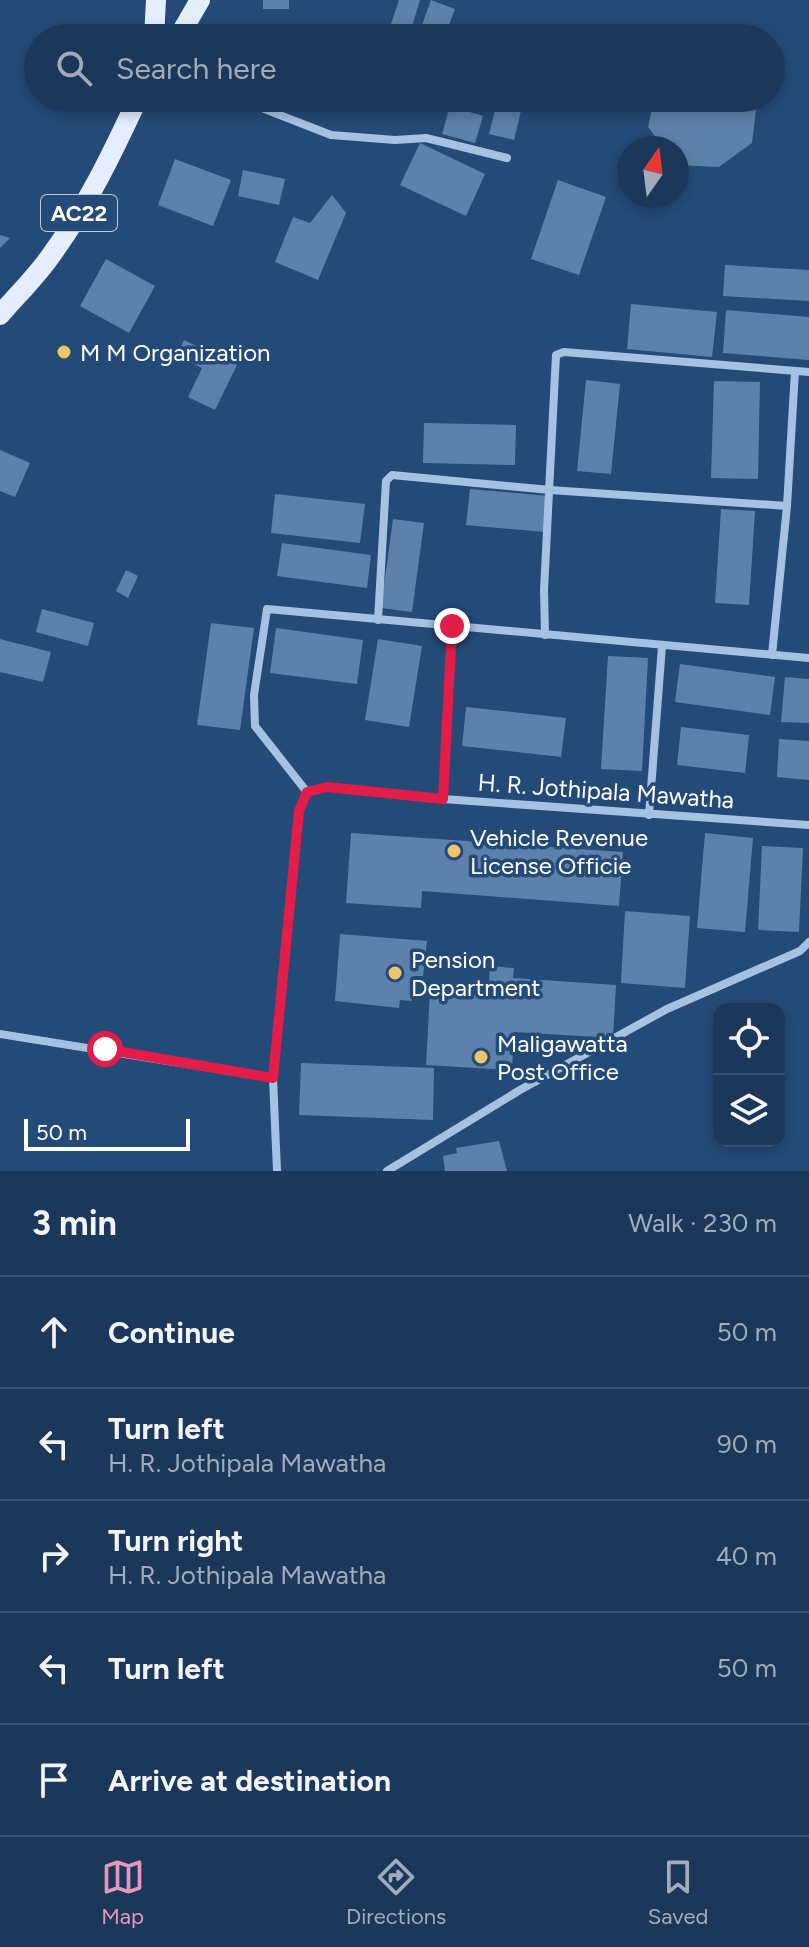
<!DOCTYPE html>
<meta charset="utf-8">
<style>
:root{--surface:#1b385a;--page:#243f60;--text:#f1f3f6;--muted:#a0acbb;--line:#395270;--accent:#e797bd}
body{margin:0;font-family:Figtree,sans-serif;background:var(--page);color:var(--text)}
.controls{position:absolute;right:24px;bottom:24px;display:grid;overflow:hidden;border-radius:16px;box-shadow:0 4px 12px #0003}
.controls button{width:72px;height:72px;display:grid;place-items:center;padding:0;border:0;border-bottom:2px solid var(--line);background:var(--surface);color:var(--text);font:40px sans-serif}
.compass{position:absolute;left:617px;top:136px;width:72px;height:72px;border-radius:50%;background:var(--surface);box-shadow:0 4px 12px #0003;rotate:14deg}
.scale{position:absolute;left:24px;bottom:20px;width:166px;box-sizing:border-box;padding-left:8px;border:4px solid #fff;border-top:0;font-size:22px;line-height:28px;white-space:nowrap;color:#fff;-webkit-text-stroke:6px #244a78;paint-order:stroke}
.stop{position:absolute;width:24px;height:24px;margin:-18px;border:6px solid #e11d48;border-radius:50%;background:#fff}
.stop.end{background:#e11d48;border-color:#fff;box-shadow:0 2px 8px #0008}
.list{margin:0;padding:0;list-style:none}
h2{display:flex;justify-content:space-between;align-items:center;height:104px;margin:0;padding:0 32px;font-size:34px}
h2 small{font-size:26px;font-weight:400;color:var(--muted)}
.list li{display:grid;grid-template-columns:52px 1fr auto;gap:24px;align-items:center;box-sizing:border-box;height:112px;padding:0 32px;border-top:2px solid var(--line)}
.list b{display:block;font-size:30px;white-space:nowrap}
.list p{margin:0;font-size:26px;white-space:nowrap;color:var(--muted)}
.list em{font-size:26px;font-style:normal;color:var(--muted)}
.icon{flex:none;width:44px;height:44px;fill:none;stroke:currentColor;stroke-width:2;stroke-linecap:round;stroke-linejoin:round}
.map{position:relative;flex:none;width:809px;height:1171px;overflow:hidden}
.search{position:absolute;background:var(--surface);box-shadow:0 4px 12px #0003;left:24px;right:24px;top:24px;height:88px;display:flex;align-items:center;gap:20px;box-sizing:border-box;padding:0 28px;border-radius:44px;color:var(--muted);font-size:30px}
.sheet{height:664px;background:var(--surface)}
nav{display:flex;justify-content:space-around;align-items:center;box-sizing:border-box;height:112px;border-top:2px solid var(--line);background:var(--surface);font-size:22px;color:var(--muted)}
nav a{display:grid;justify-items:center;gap:4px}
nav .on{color:var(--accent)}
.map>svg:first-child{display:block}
.building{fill:#5d81aa}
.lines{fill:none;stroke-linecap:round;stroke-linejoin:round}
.minor{stroke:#a6c2e3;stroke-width:8}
.primary{stroke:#e5eefc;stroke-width:20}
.route{stroke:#e11d48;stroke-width:10}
.poi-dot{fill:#edc56a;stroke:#244a78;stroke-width:3}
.labels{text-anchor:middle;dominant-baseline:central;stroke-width:7;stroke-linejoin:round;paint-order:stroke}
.shield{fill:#244a78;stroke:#bdc9d6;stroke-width:2}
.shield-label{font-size:22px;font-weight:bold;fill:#fff}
.poi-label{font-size:24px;fill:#fff;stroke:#244a78;text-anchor:start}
.street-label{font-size:24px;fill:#fff;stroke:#244a78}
</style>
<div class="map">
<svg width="809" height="1171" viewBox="0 0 809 1171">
<rect width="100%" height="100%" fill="#244a78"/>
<path class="building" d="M263,0h26v9h-26z
M399,0h21l-10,33 -20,-6z
M431,0l24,9 -11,29h-20l-6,-2z
M498,98h26l-10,42 -25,-6z
M654,98h101l2,4 -5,41 -33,24 -42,-2v-17h-13l-16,-21z
M450,106l33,10 -8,27 -33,-9z
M420,143l65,31 -19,42 -66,-31z
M175,159l56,21 -18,46 -55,-21z
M243,170l42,9 -6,26 -41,-9z
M558,180l48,17 -27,78 -48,-16z
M332,195l14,18 -28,67 -43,-18 18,-45 17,6z
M0,235l10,3 -10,10z
M106,259l49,27 -26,47 -49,-27z
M725,265l84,5v31l-86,-5z
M631,304l86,8 -5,45 -85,-8z
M726,310l83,7v43l-86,-7z
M184,340l53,25 -22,45 -27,-13 14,-29 -26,-12z
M586,380l34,4 -9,90 -34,-3z
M714,381l46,1 -2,97 -47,-1z
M424,423l92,2 -1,40 -92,-2z
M0,450l30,13 -15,34 -15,-6z
M470,489l79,7 -4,36 -79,-7z
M275,494l90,10 -5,39 -89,-10z
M721,509l34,2 -6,94 -34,-2z
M393,519l31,4 -12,89 -31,-4z
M282,543l89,12 -4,33 -90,-12z
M126,570l12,6 -10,22 -12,-7z
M42,609l52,14 -6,23 -52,-14z
M211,623l43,5 -14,102 -43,-5z
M276,628l87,12 -6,44 -87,-11z
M0,639l51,13 -8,30 -43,-10z
M378,639l44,7 -13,81 -44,-7z
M608,656l40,2 -6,113 -41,-2z
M680,664l95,13 -5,38 -95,-13z
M785,677l24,2v44l-28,-1z
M466,707l100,11 -5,39 -99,-11z
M681,727l68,8 -4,38 -68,-8z
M779,739l30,2v39l-32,-3z
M351,833l272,19 -4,54 -197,-15 -1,17 -75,-5z
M705,833l48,5 -8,94 -48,-4z
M762,846l41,2 -4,84 -41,-2z
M625,911l65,5 -5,72 -64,-5z
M340,934l87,7 -4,35h-10l-1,25 -12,-1 -1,8 -64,-7z
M490,966l24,2 -1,10 103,7 -3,53 -99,-6 -2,38 -86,-5 4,-73 58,4z
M301,1063l133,5 -1,52 -134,-5z
M499,1141l8,30h-62l-2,-15 14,-3 -1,-5z"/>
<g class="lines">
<path class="minor" d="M236,98l95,37 64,5 31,-2 81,20
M378,620l8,-139 6,-6 158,15 237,16
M545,635l-1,-45 12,-235 8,-3 245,20
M772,655l15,-149 8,-135
M307,792l-52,-66 -1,-31 13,-86 542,49
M307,792l20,-5 116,12 366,26
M443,799l9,-173
M649,815l13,-169
M0,1034l273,44
M277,1171l-4,-93 26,-267 8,-19
M387,1171l133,-81 147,-81 133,-58 9,-9"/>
<path class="primary" d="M154,38l2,-38
M178,38l22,-38
M0,315c17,-20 37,-39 52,-61 35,-48 61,-102 86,-156"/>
</g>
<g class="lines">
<path class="route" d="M105,1049l168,29 26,-267 8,-19 20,-5 116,12 9,-173"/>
</g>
<g class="poi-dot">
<circle cx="64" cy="352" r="8"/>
<circle cx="454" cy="851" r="8"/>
<circle cx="395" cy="973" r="8"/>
<circle cx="481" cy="1057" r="8"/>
</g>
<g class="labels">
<rect class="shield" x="41" y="195" width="76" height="36" rx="6"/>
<g class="shield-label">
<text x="79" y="213">AC22</text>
</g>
<g class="poi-label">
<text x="80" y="352">M M Organization</text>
<text x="470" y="837">Vehicle Revenue<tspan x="470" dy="28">License Officie</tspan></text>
<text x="411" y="959">Pension<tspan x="411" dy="28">Department</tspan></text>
<text x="497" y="1043">Maligawatta<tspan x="497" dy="28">Post Office</tspan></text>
</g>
<g class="street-label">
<text transform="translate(606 791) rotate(4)">H. R. Jothipala Mawatha</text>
</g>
</g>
</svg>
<div class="controls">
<button><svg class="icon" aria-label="locate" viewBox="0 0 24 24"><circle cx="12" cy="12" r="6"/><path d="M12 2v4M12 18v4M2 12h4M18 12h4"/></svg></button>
<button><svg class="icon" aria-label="layers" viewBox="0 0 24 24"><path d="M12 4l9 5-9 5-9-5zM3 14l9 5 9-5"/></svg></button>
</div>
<svg class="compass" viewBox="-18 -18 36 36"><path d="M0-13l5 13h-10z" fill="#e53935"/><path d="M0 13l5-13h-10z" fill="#a0acbb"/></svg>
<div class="scale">50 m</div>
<div class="stop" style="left:105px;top:1049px"></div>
<div class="stop end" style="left:452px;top:626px"></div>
<div class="search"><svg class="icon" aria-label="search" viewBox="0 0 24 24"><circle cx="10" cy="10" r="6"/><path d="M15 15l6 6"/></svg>Search here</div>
</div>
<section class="sheet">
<h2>3 min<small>Walk · 230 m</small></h2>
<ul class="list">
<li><svg class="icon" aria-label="ahead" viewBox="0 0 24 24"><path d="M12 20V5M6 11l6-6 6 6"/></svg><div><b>Continue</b></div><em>50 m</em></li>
<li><svg class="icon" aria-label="left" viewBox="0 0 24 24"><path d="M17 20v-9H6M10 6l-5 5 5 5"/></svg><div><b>Turn left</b><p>H. R. Jothipala Mawatha</p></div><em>90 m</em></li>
<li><svg class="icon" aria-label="right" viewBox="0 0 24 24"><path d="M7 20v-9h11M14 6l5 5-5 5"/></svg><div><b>Turn right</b><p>H. R. Jothipala Mawatha</p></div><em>40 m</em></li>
<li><svg class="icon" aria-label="left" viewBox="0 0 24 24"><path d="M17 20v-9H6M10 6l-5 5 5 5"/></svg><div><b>Turn left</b></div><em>50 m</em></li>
<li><svg class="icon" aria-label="arrive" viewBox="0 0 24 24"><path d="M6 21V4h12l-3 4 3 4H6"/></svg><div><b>Arrive at destination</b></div></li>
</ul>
</section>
<nav>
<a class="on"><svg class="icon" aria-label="map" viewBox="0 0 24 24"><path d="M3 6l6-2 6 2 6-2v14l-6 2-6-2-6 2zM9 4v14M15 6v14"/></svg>Map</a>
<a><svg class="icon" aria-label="directions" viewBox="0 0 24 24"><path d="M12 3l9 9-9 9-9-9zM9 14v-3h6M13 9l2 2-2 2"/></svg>Directions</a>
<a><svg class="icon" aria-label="saved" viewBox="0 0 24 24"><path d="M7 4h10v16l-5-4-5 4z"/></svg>Saved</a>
</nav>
